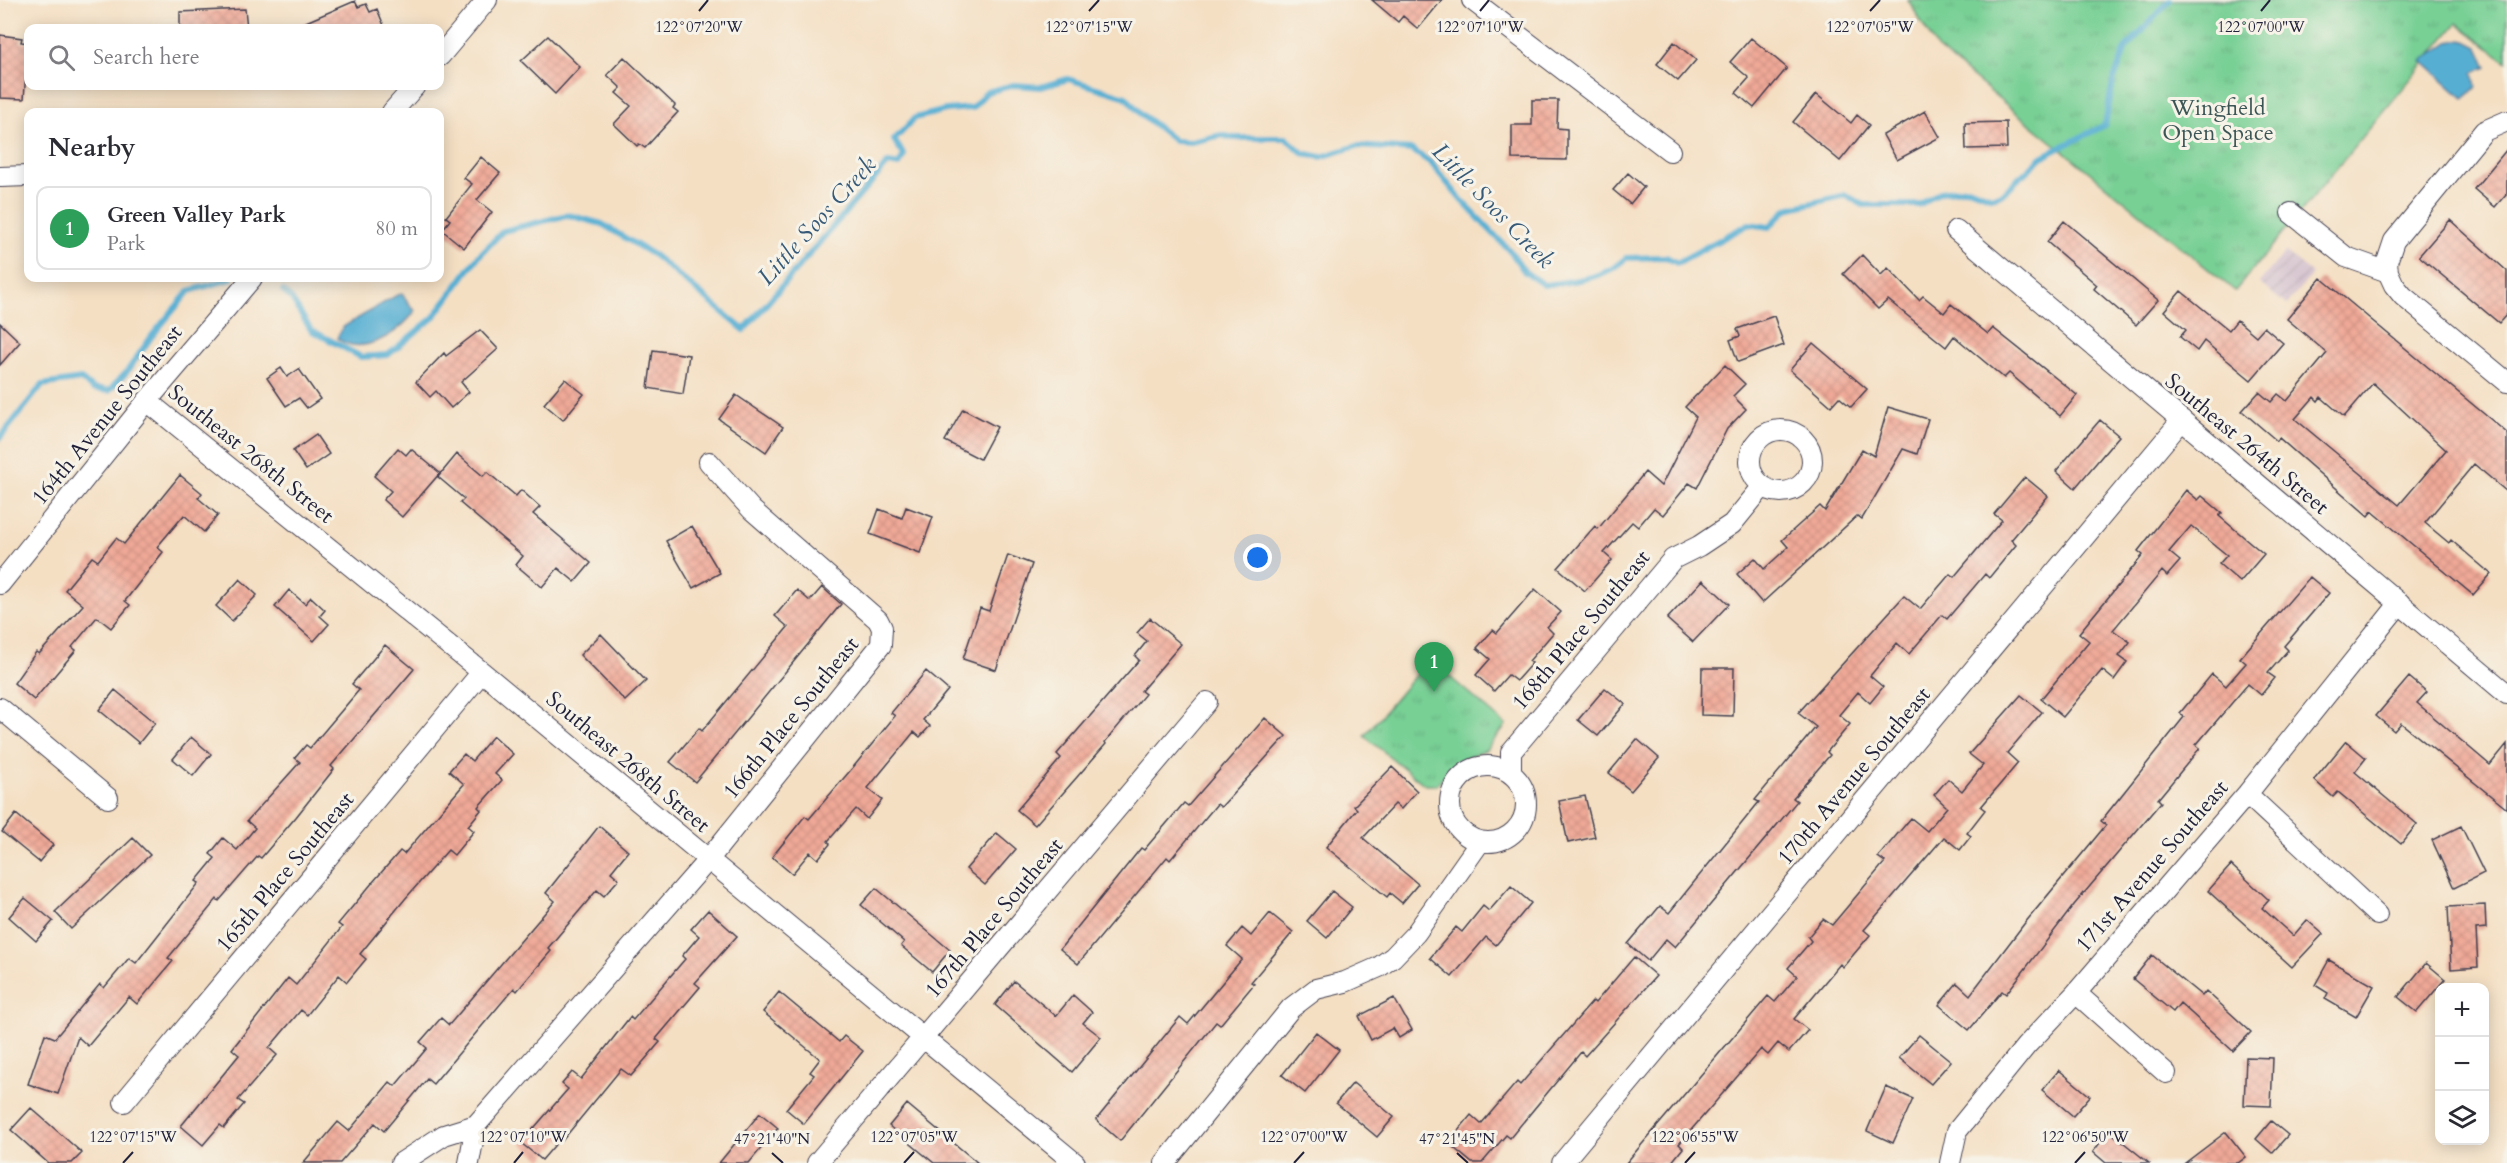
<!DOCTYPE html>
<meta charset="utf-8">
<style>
:root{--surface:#fff;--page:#f2f2f3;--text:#2b2b33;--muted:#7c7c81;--line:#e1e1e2;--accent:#111827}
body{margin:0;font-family:Cardo,serif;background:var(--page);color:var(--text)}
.controls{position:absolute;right:18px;bottom:18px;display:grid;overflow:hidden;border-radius:12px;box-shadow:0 3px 15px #0003}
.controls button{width:54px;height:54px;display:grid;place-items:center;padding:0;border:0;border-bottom:2px solid var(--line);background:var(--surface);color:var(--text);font:30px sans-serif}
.you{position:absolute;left:1258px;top:558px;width:21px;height:21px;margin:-15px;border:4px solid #fff;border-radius:50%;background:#1a73e8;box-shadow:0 0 0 9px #1a73e833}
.badge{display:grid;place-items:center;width:39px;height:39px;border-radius:50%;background:var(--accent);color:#fff;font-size:20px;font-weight:700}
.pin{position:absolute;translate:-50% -50px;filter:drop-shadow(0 2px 3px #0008)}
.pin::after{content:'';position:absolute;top:32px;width:21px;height:18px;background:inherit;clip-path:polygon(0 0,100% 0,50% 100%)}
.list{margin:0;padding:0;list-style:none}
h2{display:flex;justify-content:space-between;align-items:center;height:78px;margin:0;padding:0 24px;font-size:26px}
h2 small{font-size:20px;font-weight:400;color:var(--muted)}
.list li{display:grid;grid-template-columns:39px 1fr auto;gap:18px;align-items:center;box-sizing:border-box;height:84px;margin:0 12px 12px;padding:0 12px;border:2px solid var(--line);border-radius:12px}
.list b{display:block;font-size:22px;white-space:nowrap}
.list p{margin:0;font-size:20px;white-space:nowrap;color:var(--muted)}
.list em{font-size:20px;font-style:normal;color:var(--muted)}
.icon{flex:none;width:33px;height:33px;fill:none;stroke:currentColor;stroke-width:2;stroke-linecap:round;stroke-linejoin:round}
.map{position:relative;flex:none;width:2507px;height:1163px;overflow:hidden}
.search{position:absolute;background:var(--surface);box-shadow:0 3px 15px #0003;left:24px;top:24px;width:420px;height:66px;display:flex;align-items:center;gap:15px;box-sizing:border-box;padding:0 21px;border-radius:12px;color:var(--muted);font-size:22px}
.panel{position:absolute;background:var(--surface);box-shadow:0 3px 15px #0003;left:24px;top:108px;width:420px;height:174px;border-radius:12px}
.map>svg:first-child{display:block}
.industrial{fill:url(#industrial-furrows)}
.park{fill:url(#park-tufts);stroke:#4d7968;stroke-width:1.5}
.water{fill:#56afd3;stroke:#3c6887;stroke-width:1.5}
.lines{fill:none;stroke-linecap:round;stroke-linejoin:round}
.stream{stroke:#56afd3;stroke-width:6}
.building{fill:url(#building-cross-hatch);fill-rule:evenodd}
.minor-casing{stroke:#423e4f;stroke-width:22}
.minor{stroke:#fff;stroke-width:20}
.ticks{fill:none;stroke:#22223b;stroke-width:2}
.labels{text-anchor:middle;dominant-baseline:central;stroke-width:6;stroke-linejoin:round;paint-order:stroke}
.park-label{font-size:22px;fill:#3c5656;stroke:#f7f3e8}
.street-label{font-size:22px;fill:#22223b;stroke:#f7f3e8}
.water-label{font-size:24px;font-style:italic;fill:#375a78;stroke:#f7f3e8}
.ticks-label{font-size:15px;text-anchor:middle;fill:#22223b;stroke:#f7f3e8;stroke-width:6;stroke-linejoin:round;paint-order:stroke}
</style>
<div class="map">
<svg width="2507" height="1163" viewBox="0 0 2507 1163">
<defs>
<pattern id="industrial-furrows" width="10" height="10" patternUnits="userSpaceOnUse" patternTransform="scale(1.5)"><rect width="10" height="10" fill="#d1bdcc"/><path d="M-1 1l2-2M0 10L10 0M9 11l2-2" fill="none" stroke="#b3a2b0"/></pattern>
<pattern id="park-tufts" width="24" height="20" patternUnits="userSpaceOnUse" patternTransform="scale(1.5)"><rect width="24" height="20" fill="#78d095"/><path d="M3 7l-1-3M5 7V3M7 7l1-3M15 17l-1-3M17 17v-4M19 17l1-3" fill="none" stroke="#68b281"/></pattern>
<pattern id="building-cross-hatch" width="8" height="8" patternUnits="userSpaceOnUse" patternTransform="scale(1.5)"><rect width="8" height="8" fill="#f0a997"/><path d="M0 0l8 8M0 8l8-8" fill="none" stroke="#ce9183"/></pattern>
</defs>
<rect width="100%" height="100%" fill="#f7f3e8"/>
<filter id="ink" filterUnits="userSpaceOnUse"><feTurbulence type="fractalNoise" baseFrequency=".0167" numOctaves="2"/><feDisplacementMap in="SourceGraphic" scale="12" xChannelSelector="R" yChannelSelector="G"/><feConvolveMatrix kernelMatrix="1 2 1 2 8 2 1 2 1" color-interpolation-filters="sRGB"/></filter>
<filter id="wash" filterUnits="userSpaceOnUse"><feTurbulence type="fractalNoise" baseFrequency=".008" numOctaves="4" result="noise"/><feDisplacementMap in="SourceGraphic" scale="24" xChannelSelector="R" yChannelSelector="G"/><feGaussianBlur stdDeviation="1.35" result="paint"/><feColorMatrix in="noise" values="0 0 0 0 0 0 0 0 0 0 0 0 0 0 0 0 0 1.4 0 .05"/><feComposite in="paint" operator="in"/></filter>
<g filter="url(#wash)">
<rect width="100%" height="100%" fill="#f4dfc3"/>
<path class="industrial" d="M2285,252l27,22 -25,31 -28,-22z"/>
<path class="park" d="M1908,0h599v62l-50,-39 -222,268 -298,-243z
M1429,659l77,66 -20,25 -28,11 -21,24h-12l-61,-49z"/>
<path class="water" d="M2462,39l16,8 9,20 -14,6 3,14 -12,12 -42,-38 27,-19z
M402,294l13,17c-15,22 -54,47 -78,27l6,-11 54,-32z"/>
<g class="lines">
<path class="stream" d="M283,291l8,7 20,32 50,27 27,-2 46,-38 43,-59 26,-27 65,-16 34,9 53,32 89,74 144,-167 11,2 5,-10 -10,-15 21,-22 31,-8 26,-2 15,-16 27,-7 27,2 27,-8 58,18 15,17 34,27 16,1 31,-7 11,3h53l17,15 18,4 36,-11 55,4 19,13 31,38 49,51 14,20 19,13c28,-4 62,-6 82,-27l40,-1 11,6 72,-39 20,3 18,-18 59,-14 17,10h56l21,-13 28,-4 24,9 10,-3 40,-37 63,-32 8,-43 13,-34 44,-48
M0,438l42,-53 39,-6 12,10 16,2 17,-18 26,-37 37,-45 42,-12"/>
</g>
<g id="blocks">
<path class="building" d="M1372,0h70l-24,29 -15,-13 -5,6z
M355,1l3,6 8,-3 4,8 7,-3 8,19h-93z
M245,9l2,19h-67v-16z
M0,35l22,3 -1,4 7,1 -4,56 -24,-1z
M548,36l32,31 -25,27 -34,-33z
M1751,38l36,30 -33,40 -18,-15 13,-15 -19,-16z
M1674,42l22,18 -18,21 -21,-17z
M624,57l51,48 -2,3 5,4 -33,36 -6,-4 -2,2 -23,-22 17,-18 -15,-13 5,-5 -14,-13z
M1816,94l35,29 6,-8 12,10 -29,36 -47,-39z
M1532,100h26l-1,28 10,1v31l-55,-1v-34h20z
M1925,111l15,26 -43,23 -14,-25z
M2006,122l1,26 -41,1 -1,-26z
M2507,149v44l-12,14 -21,-18z
M481,157l19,16 -23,27 15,12 -28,36 -22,-18 8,-10 -4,-3 26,-33 -8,-6z
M1628,173l16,14 -14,17 -17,-14z
M2450,220l57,51v43l-8,9 -80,-67z
M2064,221l94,79 -22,25 -42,-36 3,-4 -50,-43z
M1862,255l19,20 7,-7 31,32 4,-4 21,17 7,-9 37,30 5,-6 84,67 -17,21 -51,-43 -5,5 -50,-42 -8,11 -58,-47 -10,9 -35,-35z
M2321,278l186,155v59l-33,-28 -49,59 24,20 2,-3 40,34 -18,21 -101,-84 -4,5 -89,-78 -2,3 -35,-30 17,-19 12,10 7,-8 9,7 40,-48 -40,-34zM2373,383l73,67 -47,55 -104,-86 19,-22 4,4 3,-4 23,20z
M2181,291l48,39 8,-10 19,16 8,-9 19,16 -32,37 -47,-39 -7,10 -17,-14 6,-7 -22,-19z
M1774,316l10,29 -46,17 -8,-22 10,-4 -3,-7z
M0,323l20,19 -20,23z
M480,330l18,19 -37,33 8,10 -18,16 -15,-17 -6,6 -14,-15 28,-29 2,3z
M1813,343l54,46 -16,18 -12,-10 -8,9 -41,-36z
M653,350l36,5 -6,39 -35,-6z
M1725,365l20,19 -12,12 13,13 -19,20 -30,59 -8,-5 -26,32 -9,-7 -16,19 -6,-5 -28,31 8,7 -27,31 -27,-23 37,-42 3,3 47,-57 16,14 35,-69 -11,-10z
M281,368l6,9 12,-8 21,30 -13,9 -8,-10 -13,8 -19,-28z
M565,379l19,15 -21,26 -19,-16z
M736,395l47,32 -17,25 -47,-33z
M1888,407l40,12 -11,35 -14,-5 -41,70 -5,-3 -95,87 -25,-29 18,-16 9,11 24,-22 -6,-7 38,-34 5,5 37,-62 12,7z
M963,409l34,18 -17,32 -35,-18z
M2100,420l19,16 -44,52 -19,-17z
M316,435l13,19 -23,16 -13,-19z
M398,448l8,7 5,-6 29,24 -38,44 -19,-17 8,-9 -17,-15z
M457,454l26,22 4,-4 29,24 5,-6 19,17 -7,7 58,49 -16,19 -17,-14 -16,19 -26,-22 7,-9 -63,-53 4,-4 -26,-22z
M180,475l22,18 -4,5 20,17 -14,17 -20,-17 -27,32 6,5 -38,49 5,4 -19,23 -14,-11 -25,30 4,3 -42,50 -20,-17 22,-31 3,2 44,-49 -18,-15 27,-33 6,4 18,-23 8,6z
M2025,477l23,19 -37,44 5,5 -27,33 -4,-4 -38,45 -5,-4 -33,39 -12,-11 -27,33 13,11 -13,16 -12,-11 -19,23 11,9 -23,28 3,3 -37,43 4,3 -122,146 -9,-8 -18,22 -20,-17 32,-38 9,7 90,-111 -4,-2 61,-73 -18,-14 106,-117 16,13 30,-35 4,3 48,-57 -8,-6z
M2186,490l12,10 4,-4 20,17 -3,3 45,38 -24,28 -21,-18 8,-9 -36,-29 -22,26 11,9 -13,15 -5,-5 -49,59 17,12 -11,14 8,6 -13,18 -12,-10 -39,47 -22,-18 48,-58 -10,-8 64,-78 -5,-4z
M906,507l27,10 -13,36 -50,-19 9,-25 23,9z
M692,526l28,47 -27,15 -27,-47z
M1008,555l24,9 -36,106 -33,-11 17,-51 9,3z
M2310,577l19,16 -45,53 4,4 -20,23 7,5 -14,17 -13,-11 -52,61 4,3 -42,51 3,3 -87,103 -68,89 -4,-3 -33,39 -30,-25 18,-22 13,12 54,-71 82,-99 -5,-4 83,-104 -4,-4 32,-39 14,12 20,-23 -6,-5z
M240,579l17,16 -25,26 -16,-15z
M1703,580l26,24 -36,38 -26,-23z
M822,587l19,17 -146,178 -25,-20 29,-34 3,3 86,-104 -13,-11 22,-26 13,11z
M1535,589l26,23 -14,15 6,6 -24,28 3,2 -16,18 -8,-6 -14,16 -18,-16 14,-16 -13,-11 16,-18 4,3z
M289,590l16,14 6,-7 14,13 -5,6 9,8 -15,17 -39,-34z
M1150,618l31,26 -40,47 4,3 -40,48 1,2 -71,81 -18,-15 44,-52 -4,-4 82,-94 -4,-4 12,-15 -10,-8z
M601,634l45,47 -21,20 -45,-46z
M385,645l29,24 -83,97 3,3 -38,48 -35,41 -3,-2 -39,45 -2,-2 -49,59 5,3 -36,43 -8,-7 -41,49 -10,-9 -20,57 -30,-10 17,-50 10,4 45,-54 4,4 25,-30 7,5 63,-80 -3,-2 19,-23 -5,-4 13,-16 14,12 18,-22 -8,-7 53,-59 -5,-4 11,-13 4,3 49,-58 -7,-6z
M1702,668h32l-1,48 -32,-1z
M926,671l22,19 -25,30 7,6 -10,11 -6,-5 -46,56 14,12 -15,19 -11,-10 -28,32 2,3 -12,15 -8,-7 -18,22 -20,-17 33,-41 4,3 46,-54 40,-49 -4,-3z
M2409,677l18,15 -10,11 73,62 17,-21v65l-106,-86 -7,8 -18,-15z
M1605,688l20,16 -27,32 -20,-16z
M115,690l40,33 -16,20 -40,-33z
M2021,695l21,17 -35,41 11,10 -37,44 4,3 -18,23 4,3 -11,14 -16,-13 -80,93 6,5 -27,32 -3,-3 -46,55 14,11 -19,22 -11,-9 -10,12 -7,-6 -82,95 4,4 -12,15h-45l142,-167 7,6 22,-26 -9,-8 23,-27 -3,-4 15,-18 9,6 53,-63 -7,-5 33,-39 16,13 20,-24 -13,-12 14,-16 14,12 21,-26 -14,-11z
M1265,718l21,18 -65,71 -4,-3 -47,56 -3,-3 -89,107 -18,-15 81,-101 3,2 40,-47 4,3z
M493,736l20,18 -18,20 7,6 -24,27 3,3 -13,16 6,5 -20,24 -6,-5 -43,49 -45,55 6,5 -19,23 -8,-7 -32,40 -6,-5 -32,38 8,7 -39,45 6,4 -20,24 -4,-3 -17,20 -22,-19 58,-71 -7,-6 56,-71 8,7 46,-58 -4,-3 35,-42 27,-31 4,3 60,-70 -15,-13 15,-17 8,7z
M191,737l20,17 -18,22 -20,-17z
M1637,739l22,19 -28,33 -22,-18z
M2346,741l20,17 -11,14 62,52 -16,20 -63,-52 -5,5 -19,-17z
M1392,767l25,24 -16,18 -6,-5 -32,34 55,46 -16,19 -12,-10 -3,4 -61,-50 31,-38 -3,-3z
M1585,796l10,41 -27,6 -9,-42z
M16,814l37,31 -14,17 -37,-30z
M599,826l29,25 -17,21 8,7 -15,17 -7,-6 -49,58 3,3 -34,40 -3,-3 -81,96 -6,-5 -43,52 -9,-8 -35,40h-37l35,-41 11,9 41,-49 5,4 32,-38 -7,-6 21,-24 8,7 106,-124 -9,-8z
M2461,826l23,47 -30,15 -22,-48z
M997,833l19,16 -31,36 -19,-16z
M133,838l17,17 -79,74 -16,-17z
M2231,865l38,35 -7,8 31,28 14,-16 16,14 -31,33 -84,-76z
M1511,886l20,17 -35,42 -10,-8 -34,40 -22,-19 26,-31 6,5 21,-26 6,5z
M876,888l74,62 -18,22 -31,-26 3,-4 -43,-37z
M1332,891l20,16 -25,31 -20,-17z
M25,898l28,23 -17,20 -27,-24z
M2485,905l1,23 -10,1 2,38 -27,2 -3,-62z
M708,910l29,26 -42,47 5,4 -44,52 4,3 -29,34 -10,-7 -59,72 -2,-2 -18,21 -21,-17 47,-54 -6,-5 10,-12 9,7 49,-62 3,3 52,-61 -3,-3 17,-20 -8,-7z
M1270,913l23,19 -42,50 3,2 -34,41 -4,-3 -96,119 -24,-21 84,-103 8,7 54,-65 -15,-13 15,-18 9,8z
M2152,955l50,41 4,-5 45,41 -18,19 -53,-48 -7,9 -40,-33z
M1634,957l22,19 -71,80 -4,-4 -71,86 -4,-3 -24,28h-10l-24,-20 23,-28 10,9 36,-42 3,3 73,-84 2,2z
M2329,960l45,26 -18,31 -31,-18 3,-6 -13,-8z
M2426,963l19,16 -28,33 -19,-15z
M1014,981l42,35 17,-21 19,17 -9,11 18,14 -29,35 -77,-67z
M779,992l60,50 5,-6 19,15 -59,73 -18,-15 28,-34 -4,-3 10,-13 -57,-47z
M1394,998l18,32 -13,8 -6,-10 -22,12 -12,-24z
M1316,1032l23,18 -34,43 -23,-18z
M1919,1035l32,26 -20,23 -32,-26z
M2246,1057l27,1 -2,48 -27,-1z
M2059,1070l31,26 -17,20 -31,-26z
M1353,1083l41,34 -17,20 -41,-34z
M1886,1087l27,12 -20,44 -26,-12z
M907,1104l43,36 28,23h-44l-45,-37z
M31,1108l51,45 -10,10h-24l-37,-33z
M760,1113l18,15 -29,35h-30z
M2271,1121l17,14 -16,18 -16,-14z
M2109,1131l40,32h-43l-13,-11z
M2226,1132l20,25 -8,6h-53z"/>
</g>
</g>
<g filter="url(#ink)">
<use href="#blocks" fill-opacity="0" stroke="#423e4f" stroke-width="1.5"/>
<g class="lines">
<defs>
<path id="minor" d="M1472,0l198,151
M440,56l47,-56
M392,112l23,-26
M0,177l28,-1
M2291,213l55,44 42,15 6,13 9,11 104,86
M1956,230l551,464
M2388,272l-1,-10 7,-21 90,-110 23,-10
M147,401l335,271 593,491
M1750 461a31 31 0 1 1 62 0a31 31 0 1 1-62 0Z
M0,584l147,-183 105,-123
M0,708l108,90
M1450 804a38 38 0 1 1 76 0a38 38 0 1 1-76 0Z
M1511,774v-22l162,-193 26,-13 33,-22 31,-38
M2247,794l130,121
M2076,993l90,80
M124,1102l358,-430
M401,1163l43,-28 32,-10
M469,1163l7,-38 232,-265 173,-215 1,-17 -4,-8 -126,-110 -43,-48
M817,1163l390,-461
M1165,1163l126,-155 25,-19 29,-7 34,-15 14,-10 23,-24 64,-91
M1562,1163l620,-743
M1950,1163l7,-32 69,-85 50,-53 171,-199 153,-191"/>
</defs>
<use href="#minor" class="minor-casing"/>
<use href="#minor" class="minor"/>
</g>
</g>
<path class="ticks" d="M699,11l9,-11M1089,11l10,-11M1480,11l9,-11M1870,11l10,-11M2261,11l9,-11M772,1153l11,10M1457,1153l11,10M123,1163l10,-11M514,1163l9,-11M904,1163l10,-11M1294,1163l10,-11M1685,1163l10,-11M2075,1163l10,-11"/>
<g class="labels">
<g class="park-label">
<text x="2218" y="108">Wingfield<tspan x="2218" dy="25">Open Space</tspan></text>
</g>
<g class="street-label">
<text transform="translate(107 415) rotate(-51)">164th Avenue Southeast</text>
<text transform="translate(2247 444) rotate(40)">Southeast 264th Street</text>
<text transform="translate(251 454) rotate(39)">Southeast 268th Street</text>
<text transform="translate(1581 630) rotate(-50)">168th Place Southeast</text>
<text transform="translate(791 718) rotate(-51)">166th Place Southeast</text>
<text transform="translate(628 762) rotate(40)">Southeast 268th Street</text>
<text transform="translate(1854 776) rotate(-50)">170th Avenue Southeast</text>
<text transform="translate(2152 866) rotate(-49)">171st Avenue Southeast</text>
<text transform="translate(285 872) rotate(-50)">165th Place Southeast</text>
<text transform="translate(994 918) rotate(-50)">167th Place Southeast</text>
</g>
<g class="water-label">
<text transform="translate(1493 206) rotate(46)">Little Soos Creek</text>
<text transform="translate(817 221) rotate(-48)">Little Soos Creek</text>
</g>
</g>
<g class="ticks-label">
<text x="699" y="32">122°07'20"W</text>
<text x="1089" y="32">122°07'15"W</text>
<text x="1480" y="32">122°07'10"W</text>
<text x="1870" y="32">122°07'05"W</text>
<text x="2261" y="32">122°07'00"W</text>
<text x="133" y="1142">122°07'15"W</text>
<text x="523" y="1142">122°07'10"W</text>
<text x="914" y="1142">122°07'05"W</text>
<text x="1304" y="1142">122°07'00"W</text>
<text x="1695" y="1142">122°06'55"W</text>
<text x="2085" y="1142">122°06'50"W</text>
<text x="772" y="1144">47°21'40"N</text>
<text x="1457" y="1144">47°21'45"N</text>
</g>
</svg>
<div class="controls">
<button>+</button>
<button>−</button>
<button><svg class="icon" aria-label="layers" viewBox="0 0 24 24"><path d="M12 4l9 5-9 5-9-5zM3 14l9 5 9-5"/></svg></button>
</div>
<div class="you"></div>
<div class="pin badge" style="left:1434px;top:692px;background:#2e9e5b">1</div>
<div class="search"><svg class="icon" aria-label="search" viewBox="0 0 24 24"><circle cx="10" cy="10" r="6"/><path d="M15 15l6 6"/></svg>Search here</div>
<section class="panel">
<h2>Nearby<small></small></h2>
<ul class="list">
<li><span class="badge" style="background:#2e9e5b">1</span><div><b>Green Valley Park</b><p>Park</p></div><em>80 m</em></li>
</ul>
</section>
</div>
